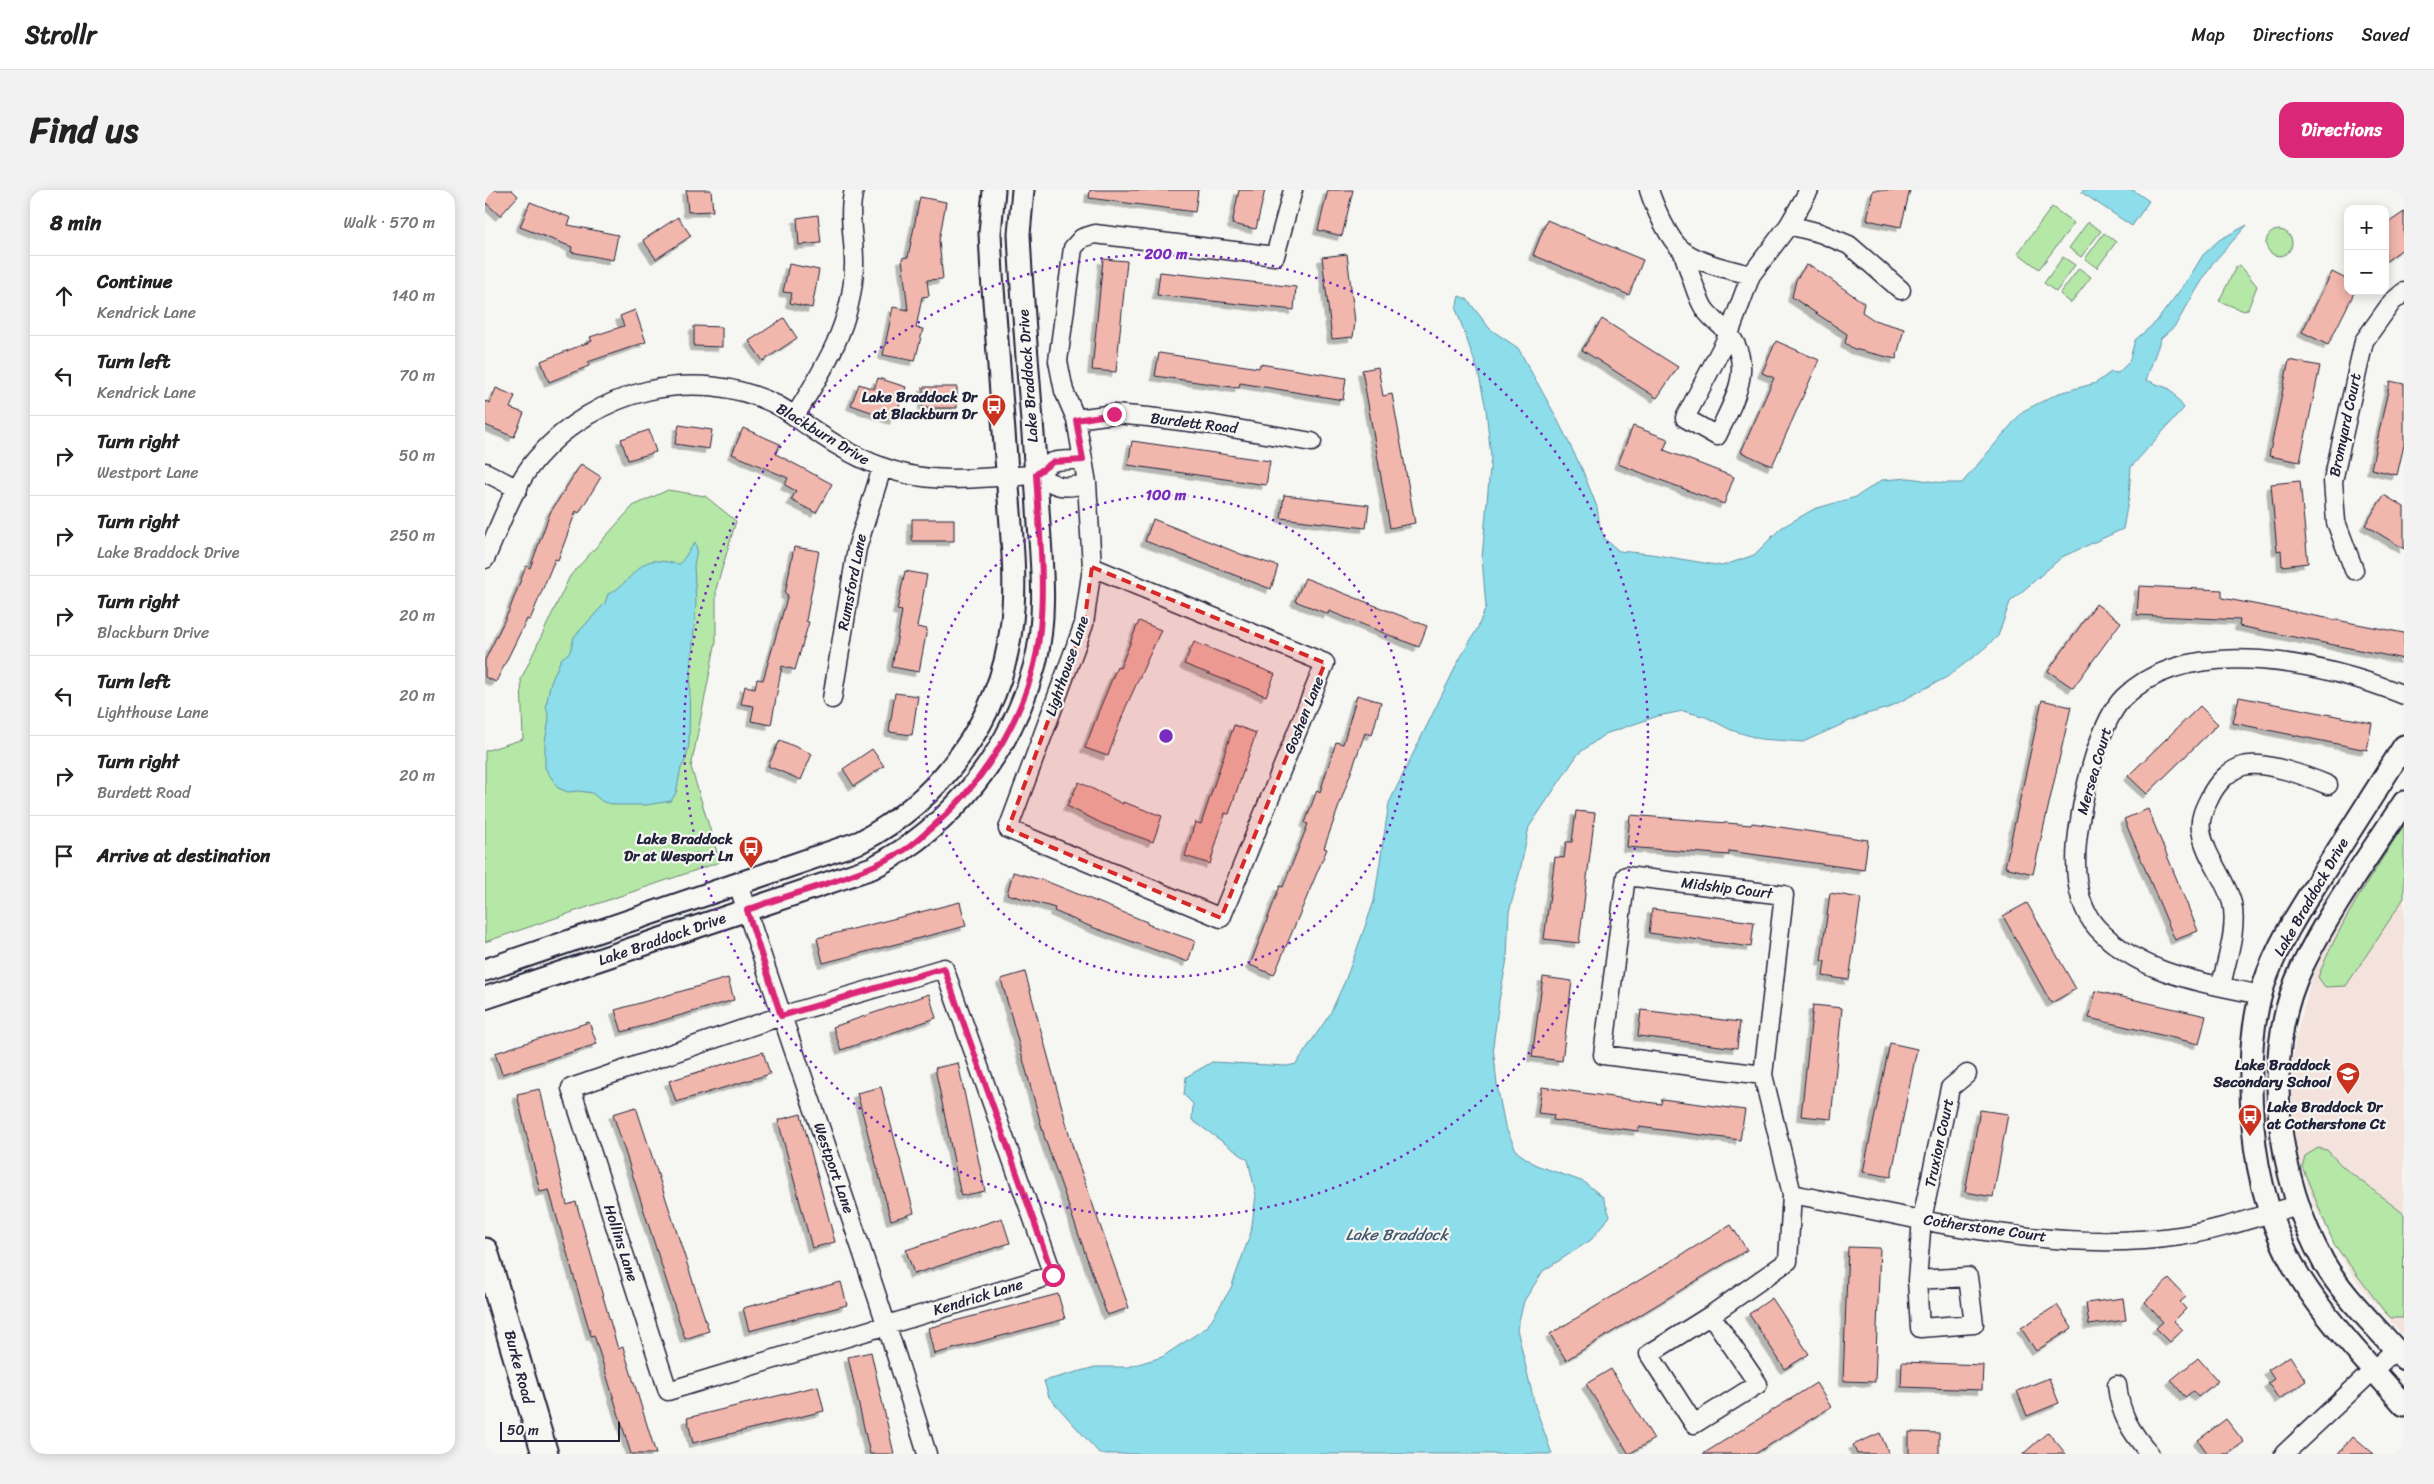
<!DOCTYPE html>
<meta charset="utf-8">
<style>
:root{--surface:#fff;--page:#f2f2f2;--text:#222;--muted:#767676;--line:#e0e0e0;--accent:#db2777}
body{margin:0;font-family:Sriracha,sans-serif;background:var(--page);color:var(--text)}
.controls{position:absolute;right:15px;top:15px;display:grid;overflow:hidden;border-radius:10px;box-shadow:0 2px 12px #0003}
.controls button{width:45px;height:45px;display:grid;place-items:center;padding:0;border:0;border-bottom:1px solid var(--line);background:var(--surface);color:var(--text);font:25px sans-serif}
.scale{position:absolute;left:15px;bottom:12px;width:120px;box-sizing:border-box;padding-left:5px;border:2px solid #22223b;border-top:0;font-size:14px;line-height:18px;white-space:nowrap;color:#22223b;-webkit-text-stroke:4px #f6f6f2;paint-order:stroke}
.stop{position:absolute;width:15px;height:15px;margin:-11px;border:4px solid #db2777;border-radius:50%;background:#fff}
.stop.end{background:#db2777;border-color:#fff;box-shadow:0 1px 5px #0008}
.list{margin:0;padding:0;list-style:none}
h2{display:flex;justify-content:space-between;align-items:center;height:65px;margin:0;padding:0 20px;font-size:21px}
h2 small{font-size:16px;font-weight:400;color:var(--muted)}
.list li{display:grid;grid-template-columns:32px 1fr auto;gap:15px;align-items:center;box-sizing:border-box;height:80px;padding:0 20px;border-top:1px solid var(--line)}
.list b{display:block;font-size:19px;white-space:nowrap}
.list p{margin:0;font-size:16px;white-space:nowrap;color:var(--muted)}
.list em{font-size:16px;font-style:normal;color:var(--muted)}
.icon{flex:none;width:28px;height:28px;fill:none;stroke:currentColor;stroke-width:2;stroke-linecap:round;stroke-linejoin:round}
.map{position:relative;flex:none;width:1919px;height:1264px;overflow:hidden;border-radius:15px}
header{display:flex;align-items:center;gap:30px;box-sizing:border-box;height:70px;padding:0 25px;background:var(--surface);border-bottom:1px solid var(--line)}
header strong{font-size:24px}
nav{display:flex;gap:28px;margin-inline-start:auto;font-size:18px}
.intro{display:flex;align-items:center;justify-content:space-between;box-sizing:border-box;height:120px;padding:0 30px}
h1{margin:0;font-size:35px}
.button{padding:12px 22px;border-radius:15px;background:var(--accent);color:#fff;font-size:18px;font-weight:700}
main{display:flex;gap:30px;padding:0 30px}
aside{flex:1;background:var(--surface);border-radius:15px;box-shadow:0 2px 12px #0003}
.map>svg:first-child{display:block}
.built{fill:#f4e3dd}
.green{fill:#b5e7a7;stroke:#6c8471}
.water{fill:#8dddea;stroke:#6292a4}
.building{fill:#f1b6ac;stroke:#22223b;filter:url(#shadow)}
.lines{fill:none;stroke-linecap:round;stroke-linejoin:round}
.minor-casing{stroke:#22223b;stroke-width:21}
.tertiary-casing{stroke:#22223b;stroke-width:25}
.secondary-casing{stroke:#22223b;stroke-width:29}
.minor{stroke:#f6f6f2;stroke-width:18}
.tertiary{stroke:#f6f6f2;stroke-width:21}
.secondary{stroke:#f6f6f2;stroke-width:25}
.route{stroke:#db2777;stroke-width:6}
.marked{fill:#d62828;fill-opacity:0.2;stroke:#d62828;stroke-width:4;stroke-dasharray:10 6;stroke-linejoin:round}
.ring{fill:none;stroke:#7b2cbf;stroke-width:2.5;stroke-dasharray:2.5 5}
.labels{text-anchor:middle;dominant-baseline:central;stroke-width:4.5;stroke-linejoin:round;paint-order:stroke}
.street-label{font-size:15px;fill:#22223b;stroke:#f6f6f2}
.poi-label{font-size:15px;font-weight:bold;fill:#22223b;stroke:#f6f6f2;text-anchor:end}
.water-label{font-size:16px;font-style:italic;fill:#425a70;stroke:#f6f6f2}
.centre{fill:#7b2cbf;stroke:#f6f6f2;stroke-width:2.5}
.ring-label{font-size:15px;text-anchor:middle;font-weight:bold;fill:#7b2cbf;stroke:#f6f6f2;stroke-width:4.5;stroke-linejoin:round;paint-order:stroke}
</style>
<header>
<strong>Strollr</strong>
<nav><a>Map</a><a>Directions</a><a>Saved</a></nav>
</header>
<div class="intro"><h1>Find us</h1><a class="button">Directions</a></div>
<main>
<aside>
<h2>8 min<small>Walk · 570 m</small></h2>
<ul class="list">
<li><svg class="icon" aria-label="ahead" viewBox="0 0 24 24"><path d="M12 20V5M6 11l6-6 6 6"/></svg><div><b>Continue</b><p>Kendrick Lane</p></div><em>140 m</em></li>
<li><svg class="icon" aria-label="left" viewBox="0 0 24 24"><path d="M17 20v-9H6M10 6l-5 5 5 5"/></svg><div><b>Turn left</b><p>Kendrick Lane</p></div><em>70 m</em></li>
<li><svg class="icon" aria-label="right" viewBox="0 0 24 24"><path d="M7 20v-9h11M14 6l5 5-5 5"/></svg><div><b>Turn right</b><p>Westport Lane</p></div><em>50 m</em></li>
<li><svg class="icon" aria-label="right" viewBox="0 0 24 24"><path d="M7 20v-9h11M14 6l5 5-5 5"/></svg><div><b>Turn right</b><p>Lake Braddock Drive</p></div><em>250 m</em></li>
<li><svg class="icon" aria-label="right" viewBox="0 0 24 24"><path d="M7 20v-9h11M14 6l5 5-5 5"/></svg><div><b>Turn right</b><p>Blackburn Drive</p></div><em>20 m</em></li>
<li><svg class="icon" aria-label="left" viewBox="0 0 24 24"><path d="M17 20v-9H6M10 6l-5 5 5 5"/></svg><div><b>Turn left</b><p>Lighthouse Lane</p></div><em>20 m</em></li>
<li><svg class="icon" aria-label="right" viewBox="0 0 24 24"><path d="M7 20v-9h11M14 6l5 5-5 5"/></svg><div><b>Turn right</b><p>Burdett Road</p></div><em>20 m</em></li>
<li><svg class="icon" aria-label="arrive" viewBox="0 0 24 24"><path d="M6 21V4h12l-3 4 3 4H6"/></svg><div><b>Arrive at destination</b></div></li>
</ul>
</aside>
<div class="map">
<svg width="1919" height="1264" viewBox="0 0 1919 1264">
<defs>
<filter id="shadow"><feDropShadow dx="-4.5" dy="4.5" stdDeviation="0" flood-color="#0004"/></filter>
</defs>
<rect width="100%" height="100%" fill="#f6f6f2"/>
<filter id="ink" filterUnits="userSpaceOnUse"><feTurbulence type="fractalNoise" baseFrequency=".02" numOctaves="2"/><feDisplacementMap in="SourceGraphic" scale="10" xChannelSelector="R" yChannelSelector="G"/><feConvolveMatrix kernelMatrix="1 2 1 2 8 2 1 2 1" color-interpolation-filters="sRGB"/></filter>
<g filter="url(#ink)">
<path class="built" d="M1919,633v514l-47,-55 -16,-25 -27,-52 -16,-48 -6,-44 -1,-36 4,-37 17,-63 26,-52z"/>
<path class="green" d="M1567,17l22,16 -35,46 -21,-16z
M1603,32l13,9 -20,26 -12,-9z
M1781 53a13 13 0 1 1 26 0a13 13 0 1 1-26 0Z
M1619,43l12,9 -19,26 -12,-9z
M1578,67l12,8 -19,27 -12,-9z
M1755,75l17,21 -9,23 -4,2 -25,-10 17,-34z
M1594,78l12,9 -20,26 -11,-9z
M183,300l37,6 31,25 -20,68v52l-25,126 29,95 -235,80v-191l38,-12 -2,-60 49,-103 63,-70z
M1919,635v73l-58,88 -21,1 -7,-10c21,-54 55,-104 86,-152z
M1833,958l9,2 16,17 61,47 -1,104h-12l-7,-7 -50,-67 -32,-77 3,-11z"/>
<path class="water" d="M1598,0h50l16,11 -17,25 -51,-34z
M1762,35l-35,39 -37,62 -14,12 -15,42 24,9 14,19 -53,59 -2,29 -6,33 -61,28 -52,45 -12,34 -18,16 -33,25 -59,31 -25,7 -60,27 -43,-3 -29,-9 -25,-13 -23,-6 -25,5 -53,18 -27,20 -49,73 -9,44 -11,41 -2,47 -8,42 -6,45 4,39 8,41 12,26 19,13 48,17 19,15 7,19 -19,24 -48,31 -19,30 -7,28 18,77 17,48h-452l-51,-57 -5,-16 51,-14h33l34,-10 45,-30 24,-39 20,-56 5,-37 -8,-35 -56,-40 1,-16 -9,-9 2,-18 26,-15 75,4 9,-2 34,-50 15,-33 16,-43 13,-37 15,-98 69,-141 19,-33 9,-22 -4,-49 9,-101 -5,-48 -8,-38 -22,-62 3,-13 8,3 23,30 28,19 36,65 28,56 15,38 3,20 5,12 14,12 32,3 71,12 32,-11 27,-27 33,-19 42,-12 26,-17 27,-2 34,5h19l61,-72 36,-18 37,-10 15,-11 7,1 11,-11 6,-22 21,-18 31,-41 16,-26 16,-15z
M210,352l2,8 -3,15 2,39 -6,77 -1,63 -3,15 -5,9 -5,25 -5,8 -25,4h-29l-14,-3 -11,-9 -13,-2 -11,1 -10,-4 -13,-20v-26l4,-23 -3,-13 4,-21 11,-26 9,-7 4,-15 31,-34 3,-9c17,-6 28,-30 44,-33 9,-1 19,2 28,3z"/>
<path class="building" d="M0,0h27l6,6 -18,20 -15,-14z
M201,0h25l2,21 -25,1z
M605,0h108l-3,22 -106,-14z
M754,0h26l-9,39 -24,-5z
M843,0h25l-11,46 -24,-6z
M1388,0h37l-9,37 -34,-7z
M435,7l26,5 -7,39 4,38 -16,1 2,16 -7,1 -6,31 7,1 -8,32 -32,-6 10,-48 15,3 -6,-52 6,-1z
M45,12l41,16 -3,7 50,10 -5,25 -42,-8 1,-5 -52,-20z
M1919,22v36l-19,14v-37z
M333,25l3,28 -22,2 -2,-27z
M193,27l13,19 -35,23 -13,-19z
M1062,30l96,40 -14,35 -96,-40z
M862,64l8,68 -2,15 -21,2 -10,-82z
M618,69l24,2 -11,111 -24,-2z
M304,74l30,6 -7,38 -22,-5 2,-10 -9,-1z
M1321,75l7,2 51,36 -2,9 12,8 30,9 -8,30 -42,-10 -9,-6 2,-9 -55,-37 4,-17z
M675,82l136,15 -2,23 -137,-15z
M1847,82l16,8v11h7l-27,54 -26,-13z
M150,120l11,32 -58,20 1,4 -40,16 -8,-21 51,-20 -2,-4 34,-11 -4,-10z
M299,128l13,20 -34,23 -14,-20z
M1117,129l76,48 -21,31 -75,-48z
M209,136l28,1v20l-28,-1z
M1291,151l43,19 -47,106 -31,-14 33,-74 -12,-5z
M674,163l100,15 1,-4 86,14 -3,22 -103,-17 -1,5 -84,-12z
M1804,170l31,6 -20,96 -31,-6z
M893,177l5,29 9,-2 23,129 -25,5 -28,-158z
M393,188l28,9 -12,33 -43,-15 8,-21 15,5z
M1905,191l14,3v61l-7,30 -26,-6z
M438,197h34v21h-34z
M11,198l19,8 -5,12 14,5 -10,24 -29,-12v-24l5,2z
M194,235l33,5 -3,19 -34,-5z
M1148,236l35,13 -4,11 70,27 -10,27 -106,-40z
M258,238l37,16 -4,10 56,30 -16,29 -25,-13 5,-9 -11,-6 3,-7 -56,-24z
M164,240l7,22 -28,8 -7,-21z
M647,251l138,20 -4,24 -138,-20z
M96,274l20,13 -22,36 -3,-2 -18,49 -3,-1 -25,61 -3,-1 -31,63 -11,-5v-17l24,-49 17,-45 4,2 20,-55z
M1815,291l8,82 -26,3 -1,-16 -4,1 -6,-67z
M799,305l85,10 -3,23 -85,-10z
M1899,305l20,12v42l-39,-24z
M427,329h42v22h-42z
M668,329l90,36 35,11 -7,23 -126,-48z
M309,357l25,4 -13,70 3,1 -14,48 -13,-4 -11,59 -20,-4 3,-15 -13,-2 4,-18 10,2 2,-9 6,1 25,-85 -3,-1z
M420,381l22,4 -10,52 10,2 -8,43 -27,-5 10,-56 -5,-1z
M820,388l122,48 -8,21 -90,-36 -1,3 -33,-13z
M1654,396l83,4v8l182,35v26l-165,-33 1,-6 -103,-5z
M1611,414l25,18 -48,66 -25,-17z
M654,431l22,9 -36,79 -17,47 -23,-8 15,-40 17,-41 3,1z
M709,452l81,32 -9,22 -82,-32z
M410,503l23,3 -6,39 -23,-3z
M872,505l24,7 -9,33 -7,-2 -41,115 3,1 -53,126 -24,-10 30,-79 3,1 25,-63 -3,-1 12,-33 3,2 16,-50 7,2z
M1754,507l133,26 -5,27 -134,-27z
M1557,510l29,7 -38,167 -28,-7z
M1715,516l18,18 -71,70 -19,-18z
M749,535l22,8 -27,81 -4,-1 -15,51 -25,-8 10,-34 6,2z
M295,550l32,14 -11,26 -33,-14z
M387,559l12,17 -30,20 -11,-17z
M594,592l44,22v-2l39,14 -9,26 -50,-18 -36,-18z
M1663,619l50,122 -23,9 -51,-121z
M1091,621l19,2 -16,130 -35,-4 11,-82 9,1 2,-16h6z
M1145,625l121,10 1,-2 116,17 -4,30 -135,-19v4l-102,-8z
M528,682l35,10 99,40v2l48,17 -7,21 -99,-36 -35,-15 1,-3 -48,-14z
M1345,703l31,5 -12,82 -26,-4 2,-15h-4z
M475,712l6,24 -143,37 -6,-25z
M1542,713l49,86 -25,14 -48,-87z
M1167,719l102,13 -3,25 -102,-14z
M540,782l48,176 56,160 -22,7 -62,-176 -44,-160z
M1058,787l29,4 -10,80 -30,-4z
M243,788l6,22 -112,32 -7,-22z
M1611,801l110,25 -7,28 -110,-26z
M444,804l7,24 -95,32 -8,-23z
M1328,815l29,3 -11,111 -30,-3z
M1156,820l99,12 -3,26 -99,-12z
M104,832l8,22 -95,30 -7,-21z
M1405,853l27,6 -26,128 -28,-5z
M278,862l7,22 -94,28 -7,-21z
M473,873l27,128 -24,5 -26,-128z
M396,897l33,126 -23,7 -34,-127z
M1057,897l119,17 1,-5 83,11 -5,30 -101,-13 -1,4 -85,-11 1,-5 -16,-2z
M55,899l27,116 9,-3 42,147 5,-2 33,107h-25l-37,-119 -3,1 -42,-146 -9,2 -23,-98z
M151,917l73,224 -24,8 -72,-225z
M1495,920l28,4 -15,83 -28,-5z
M316,924l34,128 -23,6 -34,-128z
M517,1028l8,25 -96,31 -8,-24z
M1246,1035l16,25 -181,110 -16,-26z
M1363,1057l32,1 -5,134 -32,-1z
M1684,1089l17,18 -6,5 6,7 -12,12 9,9 -13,12 -14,-14 7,-6 -18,-20z
M356,1092l6,23 -98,26 -6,-23z
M573,1104l7,25 -131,35 -6,-26z
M1287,1108l37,56 -24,15 -36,-55z
M1638,1108l3,22 -37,5 -3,-22z
M1572,1115l15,23 -36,23 -15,-23z
M386,1162l23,102h-24l-22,-97z
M1805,1166l16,25 -27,18 -11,-16 6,-4 -6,-9z
M1713,1168l20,23 -20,16 -5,-6 -8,6 -14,-17z
M1417,1172l81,3 -1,25 -81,-3z
M1126,1179l43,70 -25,15 -43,-70z
M1564,1188l10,25 -32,13 -10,-25z
M1331,1193l15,24 -76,47h-52z
M333,1196l6,25 -131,32 -6,-25z
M1741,1229l18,23 -16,12h-20l-10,-14z
M1424,1242l30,1v21h-30z
M1563,1242l18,22h-43z
M1395,1243l9,21h-32l-4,-9z
M1868,1246l21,18h-36z"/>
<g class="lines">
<defs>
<path id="minor" d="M1164,0c5,16 20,50 33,60 16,13 49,20 69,25
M1304,35l31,8 29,12 52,45
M1197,60c6,15 15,50 24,61 6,8 15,14 22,22 28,34 5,69 -11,103l-32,-18 44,-84 22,-59 38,-50 20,-35
M310,226c29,-47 58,-93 59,-150 1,-26 -7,-51 0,-76
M591,229l38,-5 34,3 66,8 98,17
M0,282l33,17
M551,284c20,13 27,16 51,9
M0,369c14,-31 29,-75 52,-101 59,-68 157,-94 240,-53 12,6 23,16 34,23 29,21 60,38 95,46 29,7 61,5 90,3 13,-1 27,0 38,-3 7,-2 12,-10 19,-12 8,-3 21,-2 30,-2
M607,377l233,96 -104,255 -213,-89 76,-205 8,-57 -5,-84 -11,-64 -12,-28 -6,-30 15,-113 9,-10 13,-4 180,22 18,-66
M1869,380l-18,-48 -3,-41 31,-140 28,-39 12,-10
M347,509l25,-151 25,-80
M1141,686l158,19 -21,180 -160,-20z
M253,694c62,190 131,378 189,570
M459,778l109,307 -385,116 -97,-303 210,-72z
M1736,796c5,-25 17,-57 11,-83 -7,-26 -27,-46 -31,-73 -2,-12 4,-23 9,-33 6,-13 19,-27 33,-31 20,-6 66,11 85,19
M1776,805c-60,-13 -120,-20 -164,-67 -25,-28 -23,-74 -17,-108 5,-34 20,-99 44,-123 66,-65 204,-33 280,-2
M1278,885l29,119c126,24 259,61 388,42 40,-6 79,-20 118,-31
M1432,1090l51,-3 6,47 -54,4 -3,-48 5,-61 28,-131 17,-14
M1226,1125l47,69 -64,40 -45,-70 62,-39 77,-54 4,-67
M1632,1195c3,30 14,47 33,69
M1799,1264l112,-105"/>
<path id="tertiary" d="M1919,556c-25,39 -50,79 -75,118 -25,39 -52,79 -66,123 -14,45 -14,93 -10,139 4,53 20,108 48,153 29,46 68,85 103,126
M1919,612c-35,54 -74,107 -102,165 -42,88 -25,213 22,296 22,37 53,64 80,96
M0,780l375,-128c80,-42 140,-122 151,-213 7,-52 -1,-106 -4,-158 -5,-66 -10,-131 -15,-196l-2,-42 4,-43
M0,808l387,-130c81,-42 139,-116 163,-204 13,-50 6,-104 3,-155 -5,-92 -15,-183 -19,-275l4,-44"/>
<path id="secondary" d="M0,1061l60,203"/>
</defs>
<use href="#minor" class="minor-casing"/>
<use href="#tertiary" class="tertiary-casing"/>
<use href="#secondary" class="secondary-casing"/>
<use href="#minor" class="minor"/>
<use href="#tertiary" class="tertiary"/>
<use href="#secondary" class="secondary"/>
</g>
</g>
<g class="lines" filter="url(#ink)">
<path class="route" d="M568,1085l-109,-307 -163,48 -34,-106c51,-19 104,-30 152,-57 11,-5 21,-15 30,-23 58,-49 104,-124 111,-201 5,-51 -1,-103 -4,-155l17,-12 30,-2 -7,-40 38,-6"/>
</g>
<path class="marked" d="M607,377l233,96 -104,255 -213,-89 76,-205z"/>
<g class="ring">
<circle cx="681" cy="546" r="241"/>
<circle cx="681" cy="546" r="482"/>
</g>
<defs>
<symbol id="bus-pin" viewBox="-11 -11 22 30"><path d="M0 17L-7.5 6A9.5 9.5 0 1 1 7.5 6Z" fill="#c8321e" stroke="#f6f6f2"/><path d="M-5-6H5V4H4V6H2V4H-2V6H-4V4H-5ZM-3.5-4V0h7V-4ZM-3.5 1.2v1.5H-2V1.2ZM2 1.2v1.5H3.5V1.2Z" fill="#fff"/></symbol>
<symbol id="school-pin" viewBox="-11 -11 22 30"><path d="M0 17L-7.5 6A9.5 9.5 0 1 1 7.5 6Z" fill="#c8321e" stroke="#f6f6f2"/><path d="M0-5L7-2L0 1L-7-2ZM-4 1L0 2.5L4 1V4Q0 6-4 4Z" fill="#fff"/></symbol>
</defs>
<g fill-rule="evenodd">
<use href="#bus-pin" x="495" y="202" width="28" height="38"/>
<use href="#bus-pin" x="252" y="644" width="28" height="38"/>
<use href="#school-pin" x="1849" y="870" width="28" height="38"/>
<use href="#bus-pin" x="1751" y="912" width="28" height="38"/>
</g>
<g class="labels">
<g class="street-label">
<text transform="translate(543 186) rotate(-94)">Lake Braddock Drive</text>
<text transform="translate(709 233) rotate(7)">Burdett Road</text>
<text transform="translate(1860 235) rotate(-78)">Bromyard Court</text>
<text transform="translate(338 244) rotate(31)">Blackburn Drive</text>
<text transform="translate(367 392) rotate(-79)">Rumsford Lane</text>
<text transform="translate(582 476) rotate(-71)">Lighthouse Lane</text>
<text transform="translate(819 525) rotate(-68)">Goshen Lane</text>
<text transform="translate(1609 581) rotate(-74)">Mersea Court</text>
<text transform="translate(1242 698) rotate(7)">Midship Court</text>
<text transform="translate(1826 707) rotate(-60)">Lake Braddock Drive</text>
<text transform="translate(177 749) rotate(-19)">Lake Braddock Drive</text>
<text transform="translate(1454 953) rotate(-78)">Truxion Court</text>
<text transform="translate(349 978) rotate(71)">Westport Lane</text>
<text transform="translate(1500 1038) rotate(8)">Cotherstone Court</text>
<text transform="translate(136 1053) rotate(72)">Hollins Lane</text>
<text transform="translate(493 1107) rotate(-17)">Kendrick Lane</text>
<text transform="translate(34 1177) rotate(75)">Burke Road</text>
</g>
<g class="poi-label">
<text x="492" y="207">Lake Braddock Dr<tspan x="492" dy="17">at Blackburn Dr</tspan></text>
<text x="248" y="649">Lake Braddock<tspan x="248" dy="17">Dr at Wesport Ln</tspan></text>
<text x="1846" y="875">Lake Braddock<tspan x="1846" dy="17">Secondary School</tspan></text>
<text x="1782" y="917" text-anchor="start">Lake Braddock Dr<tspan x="1782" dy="17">at Cotherstone Ct</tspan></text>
</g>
<g class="water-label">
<text x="912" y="1044">Lake Braddock</text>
</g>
</g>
<circle cx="681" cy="546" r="8" class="centre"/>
<g class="ring-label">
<text x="681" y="69">200 m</text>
<text x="681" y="310">100 m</text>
</g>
</svg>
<div class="controls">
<button>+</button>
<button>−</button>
</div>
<div class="scale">50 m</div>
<div class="stop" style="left:568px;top:1085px"></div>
<div class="stop end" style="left:629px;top:224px"></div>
</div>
</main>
